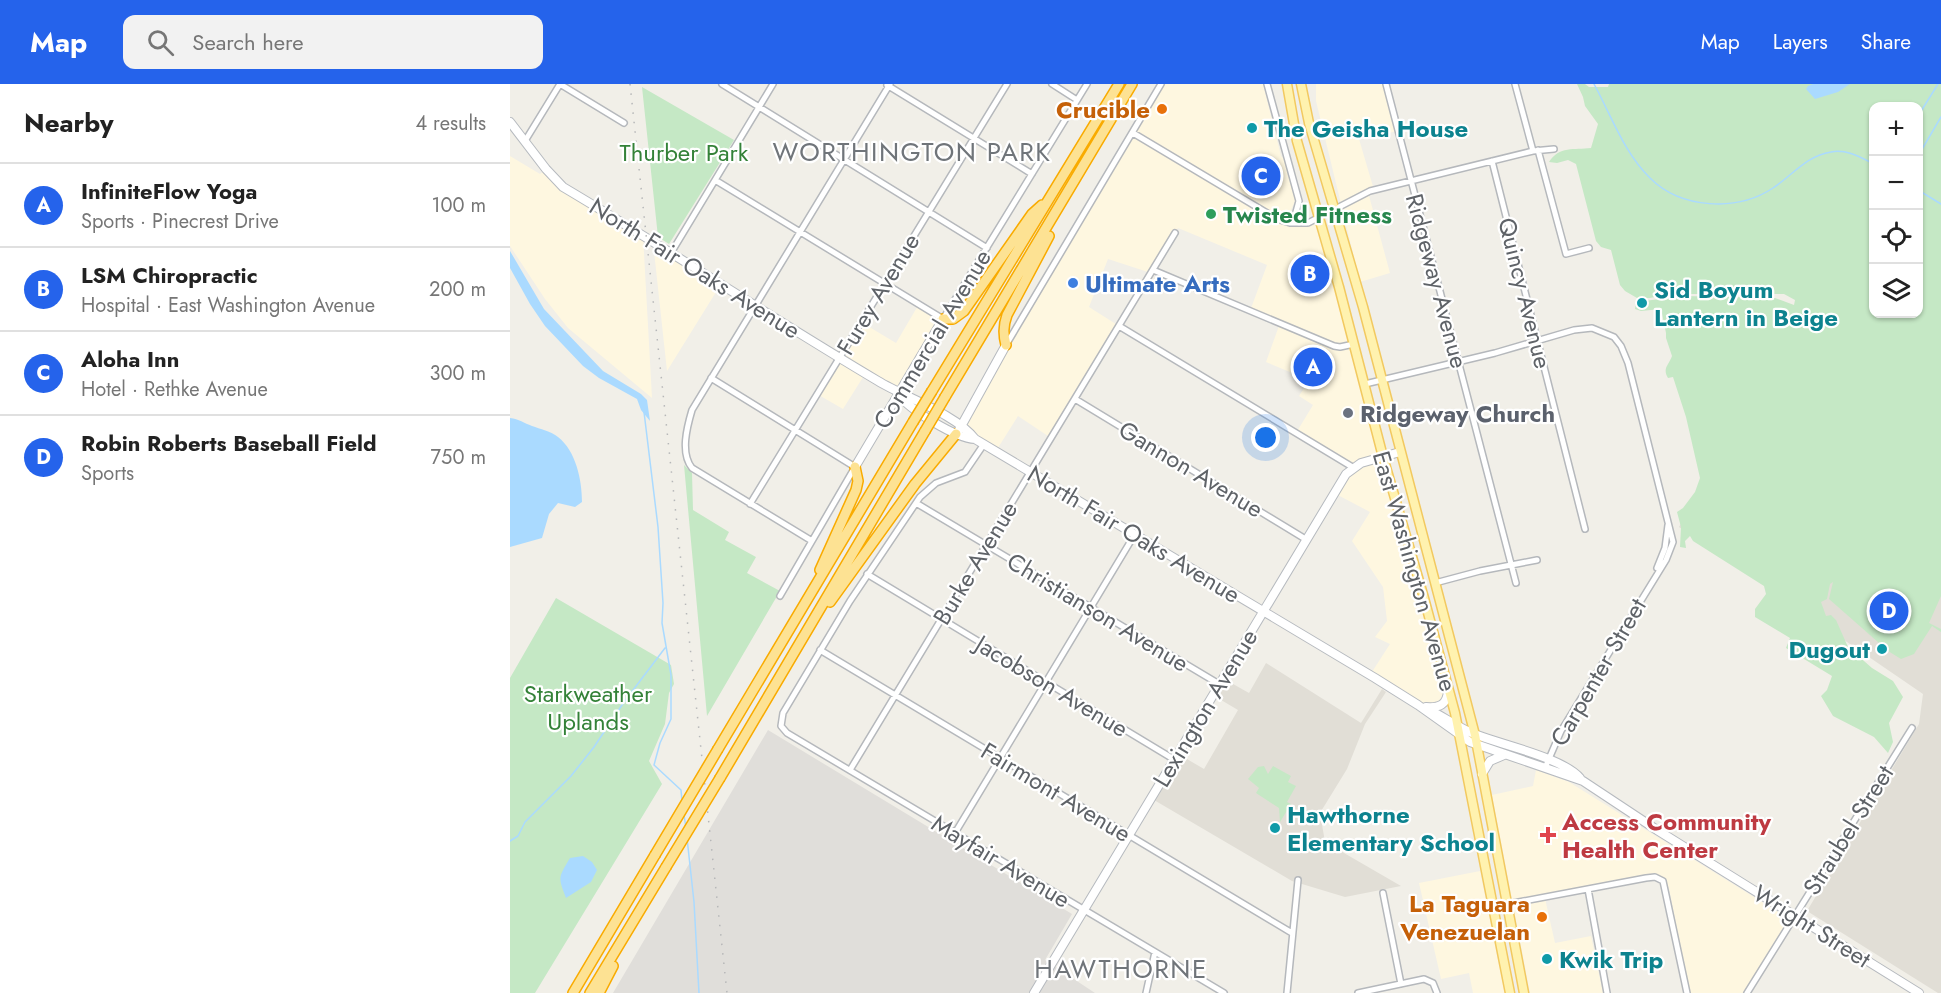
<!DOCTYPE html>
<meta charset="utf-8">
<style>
:root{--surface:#fff;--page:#f2f2f2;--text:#222;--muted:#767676;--line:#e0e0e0;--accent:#2563eb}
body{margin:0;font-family:Jost,sans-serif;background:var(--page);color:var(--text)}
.controls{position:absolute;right:18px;top:18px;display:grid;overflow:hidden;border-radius:12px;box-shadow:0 2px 4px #0004}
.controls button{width:54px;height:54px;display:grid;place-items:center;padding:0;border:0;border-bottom:2px solid var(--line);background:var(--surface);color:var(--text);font:30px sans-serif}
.you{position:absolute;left:756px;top:354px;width:21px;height:21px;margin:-15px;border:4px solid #fff;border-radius:50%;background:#1a73e8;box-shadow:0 0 0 9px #1a73e833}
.badge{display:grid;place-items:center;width:39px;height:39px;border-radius:50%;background:var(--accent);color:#fff;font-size:20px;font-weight:700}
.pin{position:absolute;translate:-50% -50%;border:3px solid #fff;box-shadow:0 2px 6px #0006}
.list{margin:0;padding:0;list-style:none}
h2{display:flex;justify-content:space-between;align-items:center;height:78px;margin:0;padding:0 24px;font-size:26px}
h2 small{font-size:20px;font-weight:400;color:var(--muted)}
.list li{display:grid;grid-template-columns:39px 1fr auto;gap:18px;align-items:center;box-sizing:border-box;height:84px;padding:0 24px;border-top:2px solid var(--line)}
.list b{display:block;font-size:22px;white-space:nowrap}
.list p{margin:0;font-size:20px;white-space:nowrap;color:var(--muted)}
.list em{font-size:20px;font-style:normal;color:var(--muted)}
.icon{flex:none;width:33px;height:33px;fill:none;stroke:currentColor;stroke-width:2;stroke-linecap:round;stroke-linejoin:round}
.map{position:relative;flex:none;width:1431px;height:909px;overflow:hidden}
header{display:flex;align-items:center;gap:36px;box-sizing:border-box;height:84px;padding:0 30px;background:var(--accent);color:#fff}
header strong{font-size:28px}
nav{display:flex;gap:33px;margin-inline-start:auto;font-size:21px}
.search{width:420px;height:54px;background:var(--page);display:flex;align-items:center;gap:15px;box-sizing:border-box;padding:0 21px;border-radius:12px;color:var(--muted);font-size:22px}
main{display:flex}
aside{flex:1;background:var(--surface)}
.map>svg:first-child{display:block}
.commercial{fill:#fef7e0}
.industrial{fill:#e0deda}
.education{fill:#e1ded6}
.green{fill:#c5e8c5;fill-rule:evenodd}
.water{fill:#aadaff}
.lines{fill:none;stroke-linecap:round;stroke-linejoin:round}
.stream{stroke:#aadaff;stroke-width:1.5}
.street-casing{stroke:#b5b8bc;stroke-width:8}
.secondary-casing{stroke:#b6babf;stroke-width:10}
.primary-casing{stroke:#f2c960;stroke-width:11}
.highway-casing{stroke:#f9ab00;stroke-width:12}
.street{stroke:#fff;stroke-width:5}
.secondary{stroke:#fff;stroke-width:8}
.primary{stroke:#fff2af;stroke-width:8}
.highway{stroke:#fde293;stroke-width:9}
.rail{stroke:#b6b7b8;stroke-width:1.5;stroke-dasharray:1.5 8;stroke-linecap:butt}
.highway-bridge-casing{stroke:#f9ab00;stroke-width:12;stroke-linecap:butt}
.highway-bridge{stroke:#fde293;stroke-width:9}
.food-dot{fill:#e8710a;stroke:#fff;stroke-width:2}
.culture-dot{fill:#0f9aa8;stroke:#fff;stroke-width:2}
.leisure-dot{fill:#2e9e5b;stroke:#fff;stroke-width:2}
.shop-dot{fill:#3f7fe0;stroke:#fff;stroke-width:2}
.worship-dot{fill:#6b7280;stroke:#fff;stroke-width:2}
.health-dot{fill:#e0444e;stroke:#fff;stroke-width:2}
.labels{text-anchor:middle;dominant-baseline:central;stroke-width:4.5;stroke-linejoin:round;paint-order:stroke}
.food-label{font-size:24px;font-weight:bold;fill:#c56008;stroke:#fff;text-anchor:end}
.culture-label{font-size:24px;font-weight:bold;fill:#0d838f;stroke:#fff;text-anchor:start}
.park-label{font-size:24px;fill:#348238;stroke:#fff}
.leisure-label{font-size:24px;font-weight:bold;fill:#27864d;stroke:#fff;text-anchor:start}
.street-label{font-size:24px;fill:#5f6368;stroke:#fff}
.shop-label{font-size:24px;font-weight:bold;fill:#366cbe;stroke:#fff;text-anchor:start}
.worship-label{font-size:24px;font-weight:bold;fill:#5b616d;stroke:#fff;text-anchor:start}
.health-label{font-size:24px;font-weight:bold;fill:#be3a42;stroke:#fff;text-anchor:start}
.neighbourhood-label{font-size:26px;letter-spacing:1.5px;fill:#70757a;stroke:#fff}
</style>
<header>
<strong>Map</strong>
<div class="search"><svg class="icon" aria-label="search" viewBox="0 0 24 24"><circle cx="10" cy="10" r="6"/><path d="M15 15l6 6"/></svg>Search here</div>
<nav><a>Map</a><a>Layers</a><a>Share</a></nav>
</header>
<main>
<aside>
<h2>Nearby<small>4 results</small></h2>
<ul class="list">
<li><span class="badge">A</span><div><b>InfiniteFlow Yoga</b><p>Sports · Pinecrest Drive</p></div><em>100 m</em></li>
<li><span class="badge">B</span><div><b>LSM Chiropractic</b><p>Hospital · East Washington Avenue</p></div><em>200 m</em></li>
<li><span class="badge">C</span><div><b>Aloha Inn</b><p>Hotel · Rethke Avenue</p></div><em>300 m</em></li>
<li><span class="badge">D</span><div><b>Robin Roberts Baseball Field</b><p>Sports</p></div><em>750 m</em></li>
</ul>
</aside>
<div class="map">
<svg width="1431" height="909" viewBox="0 0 1431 909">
<rect width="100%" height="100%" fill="#f1efe8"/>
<path class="commercial" d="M651,0h102l18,72 6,7 9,35 -7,17 4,8 5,1 21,-6 129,471 -2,12 -22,5 -54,-31 20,-31 -15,-7 12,-16 -4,-34 -31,-46 18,-29 -36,-19 20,-25 -58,-35 17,-28 -14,-9 10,-16 -43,-18 14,-39 -30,-12 17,-46 -89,-37 -27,45 -43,-14 -19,48 30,19 -68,112 -33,-22 -22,35 -35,-26z
M806,0h70l12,47 -39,8 15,51 -6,2 22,81 -30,9 -44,-181z
M0,72l30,18 6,-5 12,14 85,52 9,163 -84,-70 -23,-29 -35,-53z
M143,158l68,42 -54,87z
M409,220l24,15 -45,75 -33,-20 -22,35 -26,-15 44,-72 35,21z
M1026,686l33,12 217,135v7l-43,69h-54l-20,-105 -5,-10 -9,-4 -111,20 11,49 36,-7 12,57h-73l-38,-198 41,-9z
M970,787l17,84 8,38h-32l-4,-20 -28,6 -22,-96z"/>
<path class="industrial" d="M258,646l304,184 -27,46 50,33h-482z"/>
<path class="education" d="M1294,227l137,86v596h-3l-131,-82 112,-187 4,-30 -244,-167z
M756,579l95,60 21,-34 4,3 -21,32 -18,45 -27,44 5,29 76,44 -56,11 -53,-16 -138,-81 26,-45 24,14 34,-59 -22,-13 10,-17 23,13z"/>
<path class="green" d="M1067,0h8l4,3h19l1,-3h332v512l-12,27 12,6v3l-9,-6 -18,28 -13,5 -13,-8v-2l-9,-6 -50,-44 4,-17 -3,2 -3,15 -6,3 5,14 5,-1 5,5 12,27 24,21 21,13 10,16 -14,26 4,19 -5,11 -14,-16 -41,-21 -12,-20 6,-6 5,-14 -46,-28 4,-10 -35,-21v-8l11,-15 -2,-8 -71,-45 -3,-5 -5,5 1,7 -6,-1 1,-20 -4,-15 6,-4 12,-16 5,-14 -14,-61 -13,-40 -5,1c-6,-10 1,-13 4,-22l-6,-18v-5l-5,-24 -20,2 -6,-2 1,-7 48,-6 91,2 19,7 1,-5 -11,-6h-116l-18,4h-13l-12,-7 -5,-6 -9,-35 -10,-3 -5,-6 -20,-77 -8,-4 -11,3 -8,-1c10,-16 25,-12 42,-14l7,-24 -13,-18 -2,-9zM1364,22h44v208h-44z
M132,3l92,53 -65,104 -11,-7z
M174,381l8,8 1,37 36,22 -4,8 31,17 -9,16 33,18 -73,125z
M46,514l115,67 3,19 -5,9 -4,31 -16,37 13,23 -127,209h-25v-315z
M754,682l4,8 5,-8 18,10 -3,6 8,4 -9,16 4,2 -11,18 -1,-14 -23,-15 3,-5 -11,-9 10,-12z"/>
<path class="water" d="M1303,0h37l-12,8 -23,7 -9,-10 2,-3z
M0,167l34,58 59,62 38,23 6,6 3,21 -9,-11 -4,-11 -38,-21 -16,-12 -38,-40 -15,-22 -20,-36z
M0,334c9,1 14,5 22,8 8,3 19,5 26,11 18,14 24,43 24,65l-7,5 -17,-4 -9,11 -7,24 -32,9z
M73,772l9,6 5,8 -6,12 -25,16c-8,-21 -8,-20 4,-40z"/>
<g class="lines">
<path class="stream" d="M1084,0c17,31 30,69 56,94 31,31 87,34 123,10 20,-13 33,-32 58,-36 16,-3 29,5 43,12
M1408,32l20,-32
M1408,72l23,-39
M1408,106l23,14
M134,328l14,115 5,76 -1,20 9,52v44l-11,24 -6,22 27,25 1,11
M174,731l2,13
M177,754l7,64 5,91
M0,757l8,-5 7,-14 46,-46 23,-29 30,-45 41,-54"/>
<defs>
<path id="street" d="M50,0l64,39
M212,0l265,164
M542,0l25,16
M757,0l32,117 -6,22
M876,0l130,499
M1005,0l18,67
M377,1l145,89
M623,49l144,86 13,4h18l62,-32 163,-40 21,-2
M15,57l35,-57
M1028,66l28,104 23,-6
M982,77l93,368
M205,96l228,139 144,-235
M161,169l102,-169
M643,186l181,76 6,1 14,-3
M609,242l235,142
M496,261l155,-261
M201,294l144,89 -75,129
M855,300l130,-31 79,-23 18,-2 22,9 7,9 7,17 45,179 -7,18 -105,171 -16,37
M565,315l232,141
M474,360l-19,28 -29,11 -16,14 -70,104 -67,112 -2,13 6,7 437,260
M406,419l303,181
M240,420l257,-420
M302,457l-120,-73c-12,-15 -5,-41 0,-58l198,-326
M1147,484l8,-20 3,-23
M357,490l308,186
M925,499l45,-12 57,-11
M310,566l472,283
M340,686l325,-537
M445,749l180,-299
M1078,805l19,104
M873,809l18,91
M982,823l154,-29 9,-1 8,4 24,112
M636,909l9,-41
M777,909l11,-113
M848,909l66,-14 9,4 4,10
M1237,909l165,-265"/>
<path id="secondary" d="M0,38l36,47 17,18c106,63 209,131 315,194 26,16 78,33 97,58l400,239 43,27 52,37 113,39 74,49 262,163
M388,310c12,16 57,44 77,45
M449,346l47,-85
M345,383l88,-148
M916,623c13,1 21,-2 22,-16
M918,625c16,8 32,20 49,26 26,10 86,23 103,43
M972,690l8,-13 14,-6
M524,909l312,-519 15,-11 39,-11"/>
<path id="primary" d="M777,0l10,57 42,146 44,170 41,141 31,115 55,280
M791,0l8,39 54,184 112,428 49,258"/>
<path id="highway" d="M433,235h10l11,-8 68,-97 10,-9
M496,261c-3,-11 -3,-19 1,-30l42,-79
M422,307l187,-307
M435,313l187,-313
M310,486l36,-80 2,-9 -3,-14
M320,518l85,-118 41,-50
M208,665l195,-327
M210,694l205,-347
M63,909l82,-138
M80,909l76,-126
M89,909l14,-27"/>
</defs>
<use href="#street" class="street-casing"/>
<use href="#secondary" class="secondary-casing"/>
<use href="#primary" class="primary-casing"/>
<use href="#highway" class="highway-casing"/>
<use href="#street" class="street"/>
<use href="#secondary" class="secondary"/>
<use href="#primary" class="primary"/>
<use href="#highway" class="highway"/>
<path class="rail" d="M120,0l97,909"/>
<defs>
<path id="highway-bridge" d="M403,338l19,-31
M415,347l20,-34
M145,771l63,-106
M156,783l54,-89"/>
</defs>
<use href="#highway-bridge" class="highway-bridge-casing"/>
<use href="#highway-bridge" class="highway-bridge"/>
</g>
<g class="food-dot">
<circle cx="652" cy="25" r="6"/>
<circle cx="1032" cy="833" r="6"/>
</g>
<g class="culture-dot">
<circle cx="742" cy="44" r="6"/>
<circle cx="1132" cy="219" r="6"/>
<circle cx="1372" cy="565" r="6"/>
<circle cx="765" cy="744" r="6"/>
<circle cx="1037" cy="875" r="6"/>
</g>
<circle class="leisure-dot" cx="701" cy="130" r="6"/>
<circle class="shop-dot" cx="563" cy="199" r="6"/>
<circle class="worship-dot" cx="838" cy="329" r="6"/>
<path class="health-dot" d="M1035 742h6v6h6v6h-6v6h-6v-6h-6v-6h6z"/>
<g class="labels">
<g class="food-label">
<text x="640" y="25">Crucible</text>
<text x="1020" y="819">La Taguara<tspan x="1020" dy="28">Venezuelan</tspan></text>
</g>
<g class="culture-label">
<text x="754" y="44">The Geisha House</text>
<text x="1144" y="205">Sid Boyum<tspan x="1144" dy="28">Lantern in Beige</tspan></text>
<text x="1360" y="565" text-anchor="end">Dugout</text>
<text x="777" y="730">Hawthorne<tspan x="777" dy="28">Elementary School</tspan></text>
<text x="1049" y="875">Kwik Trip</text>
</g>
<g class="park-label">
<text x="174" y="68">Thurber Park</text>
<text x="78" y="609">Starkweather<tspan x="78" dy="28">Uplands</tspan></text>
</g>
<g class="leisure-label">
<text x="713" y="130">Twisted Fitness</text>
</g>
<g class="street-label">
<text transform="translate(185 184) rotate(32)">North Fair Oaks Avenue</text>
<text transform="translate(927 197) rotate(75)">Ridgeway Avenue</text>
<text transform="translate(1015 209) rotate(76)">Quincy Avenue</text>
<text transform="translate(368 210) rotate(-59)">Furey Avenue</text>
<text transform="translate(422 255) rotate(-59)">Commercial Avenue</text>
<text transform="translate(681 385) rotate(31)">Gannon Avenue</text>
<text transform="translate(624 450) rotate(31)">North Fair Oaks Avenue</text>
<text transform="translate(465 479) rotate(-59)">Burke Avenue</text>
<text transform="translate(905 487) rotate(74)">East Washington Avenue</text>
<text transform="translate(588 528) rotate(31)">Christianson Avenue</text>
<text transform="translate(1088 588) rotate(-60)">Carpenter Street</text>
<text transform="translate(542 602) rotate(31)">Jacobson Avenue</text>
<text transform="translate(695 624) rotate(-59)">Lexington Avenue</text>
<text transform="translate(546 708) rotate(31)">Fairmont Avenue</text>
<text transform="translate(1338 746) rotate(-58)">Straubel Street</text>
<text transform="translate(491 777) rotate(31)">Mayfair Avenue</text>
<text transform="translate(1302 842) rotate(32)">Wright Street</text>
</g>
<g class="shop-label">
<text x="575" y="199">Ultimate Arts</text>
</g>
<g class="worship-label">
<text x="850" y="329">Ridgeway Church</text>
</g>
<g class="health-label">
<text x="1052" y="737">Access Community<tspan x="1052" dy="28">Health Center</tspan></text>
</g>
<g class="neighbourhood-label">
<text x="402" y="68">WORTHINGTON PARK</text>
<text x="611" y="885">HAWTHORNE</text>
</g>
</g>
</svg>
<div class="controls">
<button>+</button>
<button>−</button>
<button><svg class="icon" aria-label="locate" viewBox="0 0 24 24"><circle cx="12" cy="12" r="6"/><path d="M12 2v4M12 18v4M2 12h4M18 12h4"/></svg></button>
<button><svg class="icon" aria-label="layers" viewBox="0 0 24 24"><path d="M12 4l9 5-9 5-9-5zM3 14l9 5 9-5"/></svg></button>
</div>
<div class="you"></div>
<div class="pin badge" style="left:803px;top:283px">A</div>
<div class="pin badge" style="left:800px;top:190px">B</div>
<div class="pin badge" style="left:751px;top:92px">C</div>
<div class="pin badge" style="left:1379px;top:527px">D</div>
</div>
</main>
